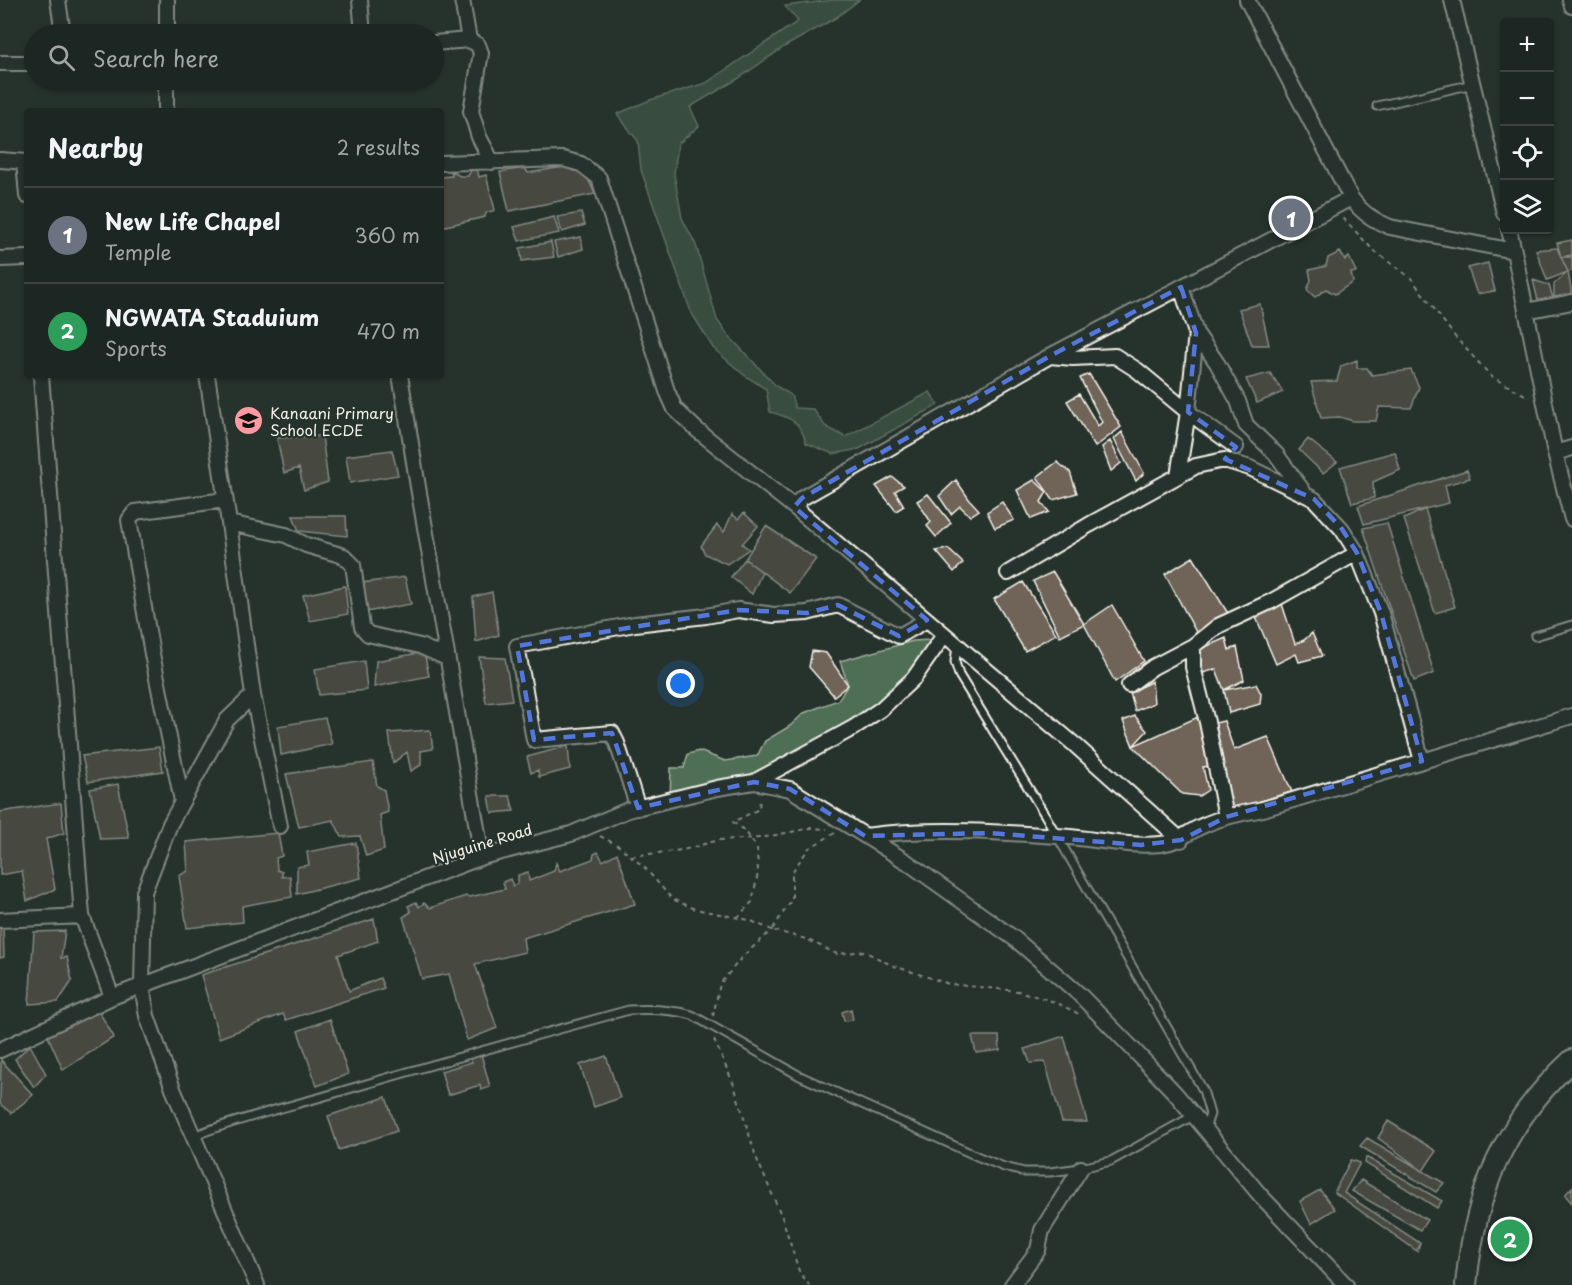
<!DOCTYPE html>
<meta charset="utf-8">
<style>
:root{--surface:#1c2622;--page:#252e2a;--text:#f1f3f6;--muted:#a0a5a5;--line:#3a4340;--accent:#ff9aa2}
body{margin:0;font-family:"Playpen Sans",sans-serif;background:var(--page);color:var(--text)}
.controls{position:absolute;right:18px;top:18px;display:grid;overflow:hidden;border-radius:6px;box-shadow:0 2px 4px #0004}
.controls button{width:54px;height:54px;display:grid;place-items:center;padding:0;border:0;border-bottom:2px solid var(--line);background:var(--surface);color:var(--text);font:30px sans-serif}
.you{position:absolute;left:681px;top:684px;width:21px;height:21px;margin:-15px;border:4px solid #fff;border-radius:50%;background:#1a73e8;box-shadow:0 0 0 9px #1a73e833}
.badge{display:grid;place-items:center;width:39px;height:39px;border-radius:50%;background:var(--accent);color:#fff;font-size:20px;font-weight:700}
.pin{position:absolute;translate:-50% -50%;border:3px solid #fff;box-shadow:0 2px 6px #0006}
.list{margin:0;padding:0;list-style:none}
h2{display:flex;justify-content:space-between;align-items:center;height:78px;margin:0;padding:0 24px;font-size:26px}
h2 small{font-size:20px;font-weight:400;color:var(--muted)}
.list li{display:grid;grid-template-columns:39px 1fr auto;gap:18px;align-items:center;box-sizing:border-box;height:96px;padding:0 24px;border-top:2px solid var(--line)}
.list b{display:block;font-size:22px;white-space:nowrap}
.list p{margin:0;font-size:20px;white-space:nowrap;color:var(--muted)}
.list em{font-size:20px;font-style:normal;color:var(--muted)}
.icon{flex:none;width:33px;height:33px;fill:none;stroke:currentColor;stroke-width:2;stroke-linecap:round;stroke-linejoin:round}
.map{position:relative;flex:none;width:1572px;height:1285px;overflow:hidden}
.search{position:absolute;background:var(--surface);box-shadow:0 2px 4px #0004;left:24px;top:24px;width:420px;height:66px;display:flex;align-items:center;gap:15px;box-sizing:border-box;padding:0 21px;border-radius:33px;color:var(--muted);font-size:22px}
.panel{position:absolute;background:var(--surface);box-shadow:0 2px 4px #0004;left:24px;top:108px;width:420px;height:270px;border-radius:6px}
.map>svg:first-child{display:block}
.green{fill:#4f6e56;stroke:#a2b09f;stroke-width:1.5}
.building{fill:#6f6458;stroke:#f4f1e8;stroke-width:1.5}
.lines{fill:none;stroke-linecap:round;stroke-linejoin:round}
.lane-casing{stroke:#f4f1e8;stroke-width:11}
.street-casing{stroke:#f4f1e8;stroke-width:18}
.secondary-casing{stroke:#f4f1e8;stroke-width:24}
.path{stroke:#f4f1e8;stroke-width:2;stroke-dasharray:4.5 4.5;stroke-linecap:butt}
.lane{stroke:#26332d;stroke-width:7}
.street{stroke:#26332d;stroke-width:14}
.secondary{stroke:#26332d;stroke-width:20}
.marked{fill:none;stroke:#5377dc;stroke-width:4.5;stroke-dasharray:12 8;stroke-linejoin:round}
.labels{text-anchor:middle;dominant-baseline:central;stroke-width:4.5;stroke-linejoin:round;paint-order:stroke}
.poi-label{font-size:15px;fill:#f4f1e8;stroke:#26332d;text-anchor:start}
.street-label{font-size:15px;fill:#f4f1e8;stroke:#26332d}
</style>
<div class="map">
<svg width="1572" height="1285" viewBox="0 0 1572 1285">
<rect width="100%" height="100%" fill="#26332d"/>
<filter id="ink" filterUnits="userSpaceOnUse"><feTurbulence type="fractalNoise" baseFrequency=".0167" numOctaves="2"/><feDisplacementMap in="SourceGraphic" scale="12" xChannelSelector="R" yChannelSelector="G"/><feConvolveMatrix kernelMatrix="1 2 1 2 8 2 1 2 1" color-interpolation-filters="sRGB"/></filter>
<g filter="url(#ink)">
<path class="green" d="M833,0h26l-22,17 -53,30 -45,31 -49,29 9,19 -21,18 -4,30 8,44 14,27 21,75 11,15 48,51 15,9 4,13 18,1 12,17 20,11 85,-45 8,13 -79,44 -26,5 -27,-11c-5,-21 -16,-26 -36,-31l-4,-23 -22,-14 -31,-27 -22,-36 -50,-142 -3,-29 -21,-27 33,-14 56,-17 92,-62 -13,-15z
M930,640l-16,38 -33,31 -127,73 -84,18 1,-32h13l4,-14 11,-3 26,10 32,-5 8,-15 25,-15 14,-13 34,-13 10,-15 -8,-24 73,-20z"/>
<path class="building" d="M581,164l14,30 -86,17 -9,-39 25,-4 3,5z
M473,167l5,5 1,5 7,-2 9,35 -9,3 -1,4 -44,10v-50l11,-1 -1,-5 9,5h8z
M581,213l4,12 -23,7 -5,-15z
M554,217l5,16 -40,8 -5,-14z
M581,237l2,12 -25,8 -4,-15z
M1572,240v15l-11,2 -4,-14z
M551,242l3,15 -32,4 -2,-13z
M1557,248l11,24 -21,8 -11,-30z
M1340,252l5,8 4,-3 7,15 -5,1 2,9 -18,12 -9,-5 -11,8 -8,-7 4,-10 -2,-10 17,-4 2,-8z
M1561,257h11v14l-4,1z
M1488,263l7,28 -18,3 -9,-26z
M1568,272l4,23 -18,5v-16z
M1533,280l16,5 6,20 -15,4z
M1260,304l9,41h-17l-13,-36z
M1357,360v8h10l5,7 39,-5 8,17 -8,21 -32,-1 -3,14h-23l-13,-4 -19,1 -10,-36 26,-1 4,-15z
M1270,373l13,19 -26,11 -11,-24z
M1089,374l32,53 -26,20 -28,-46 12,-7 19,32 4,-4 -22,-44z
M1122,432l22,41 -8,8 -22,-42z
M322,436l6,46 -24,8 -5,-22 -15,5 -7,-35z
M1308,439l29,23 -14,11 -24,-23z
M1110,441l11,22 -10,8 -9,-24z
M392,450l6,25 -48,8 -4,-27z
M1395,452l5,18 -27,12 1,16 -22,5 -12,-36z
M1057,462l13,10 7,21 -24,7 -16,-23z
M1467,470l3,8 -25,7 4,18 -85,21 -6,-18z
M892,477l12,9 -9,5 9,15 -8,5 -20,-25z
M956,480l13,19 10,11 -9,6 -10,-10 -9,8 -12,-18z
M1034,480l13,12 -6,10 8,10 -18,7 -14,-29z
M928,494l23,29 -15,14 -9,-11 4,-4 -14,-21z
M1002,502l12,18 -19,8 -8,-16z
M1425,509l30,98 -20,6 -31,-94z
M744,513l14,13 -16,18 7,5 -22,15 -22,-10 -4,-8 16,-21 7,7 8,-18 6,5z
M293,516h53l1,20 -48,-5z
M1387,523l47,150 -20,8 -51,-153z
M766,526l50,33 -26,34 -45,-34z
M948,549l15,14 -9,9 -18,-21z
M1193,557l36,58 -33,17 -31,-58z
M745,559l17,13 -10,22 -21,-17z
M1053,572l31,52 -24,12 -27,-55z
M405,577l6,27 -51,9 2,-30z
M1023,582l33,52 -31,17 -31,-52z
M345,586l3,28 -38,7 -7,-26z
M492,592l7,43 -23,7 -3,-45z
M1282,604l13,40 9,-4 8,-7 10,23 -23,6 -3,-8 -20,10 -21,-49z
M1112,605l32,56 -29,21 -31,-58z
M1226,638l3,12 8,-3 7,33 -20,10 -8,-21 -13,4 -5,-23z
M812,651l14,2 22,32 -14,11 -25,-29z
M424,652l5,24 -55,11 2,-26z
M479,657l26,1 7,42 -26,3z
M364,661l3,29 -48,5 -4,-26z
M1152,681l2,22 -19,8 -5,-18z
M1256,684l5,10 -1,10 -31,9 -5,-23z
M1135,716l12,15 -14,15 -10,-25z
M1198,717l13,49 -8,1 5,23 -9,6 -17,-2 -49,-48z
M325,718l7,26 -51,11 -3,-29z
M1224,721l10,29 34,-13 24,55 -60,17 -17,-86z
M430,730l3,19 -12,2v14l-10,6 -4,-19 -14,11 -4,-30z
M568,746l2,23 -31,8 -1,-7 -7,3 -4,-16z
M159,747l4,24 -75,11 -6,-26z
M373,762l4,24 7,4 4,22 -8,3 4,35 -18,6 -6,-20 -18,1 -9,-17 -34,7 -13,-53z
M118,784l11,54 -29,1 -10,-50z
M489,796h21l4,15 -22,2z
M61,803l3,30 -18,6 9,50 -28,12 -5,-30 -22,4v-63z
M278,833l4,23 -6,2 1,12 5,2v5l8,-1 2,21 -50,9 1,16 -56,6 -8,-52 9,-5 -2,-29z
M356,843l5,35 -64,16v-27l12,-2 -2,-13z
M598,852l5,9 14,-8 18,51 -112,34 2,14 -50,12 22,64 -30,12 -18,-66 -27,5 -19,-62 8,-5 -3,-6 8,-4 3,5 5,-4 6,5 36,-12 4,1 35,-8 -2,-7 7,-3 3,7 5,-3v-8l10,-3 1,9 25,-10 2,-8 4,8 33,-12 1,-5z
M374,919l4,22 -40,14 11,36 31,-13 4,10 -98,32 -3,-6 -64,24 -18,-63z
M0,927h3l1,30 -4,1z
M65,931l-4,27 6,-1 5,24 -14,21 -29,2 5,-72z
M95,1005l19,32 -51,33 -16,-36z
M851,1009l2,11 -9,1 -2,-9z
M330,1019l18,55 -31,12 -19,-55z
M972,1036h27l1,14 -24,3z
M1064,1036l23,86h-25l-17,-60 -15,1 -5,-14z
M30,1045l16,29 -12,13 -19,-28z
M481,1054l9,33 -9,3 -1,-5 -32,10 -7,-24 31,-9 -2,-4z
M606,1056l14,42 -26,9 -14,-42z
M1,1060l32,35 -22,18 -11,-9z
M386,1097l11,34 -58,19 -11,-34z
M1388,1121l48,30 -13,20 -45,-33z
M1367,1138l56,33 21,12 -8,9 -76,-46z
M1366,1157l76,44 -5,7 -72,-45z
M1351,1160l9,3 -16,30 76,50 -3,8 -83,-59z
M1361,1180l66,40 -7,10 -68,-39z
M1572,1187v16l-7,-8z
M1320,1190l15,19 -24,15 -11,-23z"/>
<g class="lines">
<defs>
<path id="lane" d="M1377,106l96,-22
M1535,636l37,-11
M957,645l-2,17 4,13 86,140 158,275 7,24 -5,15
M193,1136c49,-19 99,-30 149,-45 96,-28 191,-55 287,-81 21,-1 42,-1 63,5l108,61 179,81 25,10 20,5h26l31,-4 30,-7 82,-45"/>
<path id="street" d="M58,0l5,34
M360,0l3,34
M462,0l7,40
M1247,0l104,198c11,15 22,22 39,29l124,24 41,202 17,66
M1452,0l52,213
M1570,0l2,6
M167,34v-34
M469,40l9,5 3,8 -10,58 8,26 13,25
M434,43l35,-3
M0,63h34
M166,111v-31
M0,160l27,2
M24,162l3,34
M441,163l122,-4 18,5 18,14 68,213 8,18 22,21 97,77
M1509,230l5,21
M0,259l27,-1
M1526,311l46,-9
M1196,333l21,30 21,38 8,24 30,29 27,37
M1050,356l23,2 42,-2 22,14 51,42 48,35
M41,375l41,541 30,81
M207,375l22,148 57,12 20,10 38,11 9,9 9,62 6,7 52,12 27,12
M400,375l18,112 64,370
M1555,453l17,-5
M1178,476l10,-64 8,-79 -15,-46
M229,523l24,172 27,131
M1008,573l81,-48 107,-59 28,-6 26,8 64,31 28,30 15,24 24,60 41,148
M1129,685l24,-18 40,-21
M253,695l-26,25 -57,104 -26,68 -2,93 5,31 26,73 84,196
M754,782l36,7 117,73 108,77 64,55 51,52 45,47 85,102 86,90
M182,801l-30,-147 -23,-134 6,-8 90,-12
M638,808l-21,-65 -5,-10 -78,7 -17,-94 118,-22 71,-8 32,-6 36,5 33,-2 31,-8 61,31 28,-16
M1226,817l-19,-95 -14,-55v-21l25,-20 54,-25 85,-48
M865,836c66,-9 139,-4 205,1 30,3 61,10 91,7 18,-2 25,-11 41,-18 19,-9 40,-13 61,-17l309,-93
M1181,840l-106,-95 -281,-238 8,-9 248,-142 301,-158
M0,920l82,-4
M0,1050l112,-53 370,-140 89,-23 57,-24 89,-22 37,-6 99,-54 28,-19 33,-31 30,-43
M1012,1285l26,-35 4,-20 39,-62"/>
<path id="secondary" d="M1466,1285c9,-93 37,-161 106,-225"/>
</defs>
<use href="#lane" class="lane-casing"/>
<use href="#street" class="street-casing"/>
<use href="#secondary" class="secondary-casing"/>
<path class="path" d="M1343,218l31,33 37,27 45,60 36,39 37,20
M835,833l-26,15 -17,24v27l-20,31 34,9 31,15 27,-3 27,14 58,19 69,7 37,11 24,12
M600,836l19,10 26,22 27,31 23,10 54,11 23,10 -30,27 -22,27 -7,32
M631,856l52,-6 36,-10 42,-2 50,-10 16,1
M737,918l15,-16 6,-29 -1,-25 -11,-16 -13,-10 26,-13 1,-12
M714,1040l20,45 22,72 26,60 17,54 10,14"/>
<use href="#lane" class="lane"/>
<use href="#street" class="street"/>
<use href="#secondary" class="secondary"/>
</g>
</g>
<path d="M0 0H1572V1285H0ZM1181,287l15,46 -8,79 48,35 -11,12 89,40 28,30 15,24 24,60 41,148 -196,56 -45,23 -40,5 -151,-12 -125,3 -75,-47 -36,-7 -116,26 -26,-75 -78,7 -17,-94 221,-36 69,3 31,-8 61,31 28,-16 -133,-113 8,-9 248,-142z" fill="#26332d" fill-opacity=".55" fill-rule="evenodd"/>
<path class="marked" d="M1181,287l15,46 -8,79 48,35 -11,12 89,40 28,30 15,24 24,60 41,148 -196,56 -45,23 -40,5 -151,-12 -125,3 -75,-47 -36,-7 -116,26 -26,-75 -78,7 -17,-94 221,-36 69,3 31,-8 61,31 28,-16 -133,-113 8,-9 248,-142z"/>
<defs>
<symbol id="school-disc" viewBox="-11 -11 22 22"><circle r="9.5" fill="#ff9aa2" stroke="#26332d"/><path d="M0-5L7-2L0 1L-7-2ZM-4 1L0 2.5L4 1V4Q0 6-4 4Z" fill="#111"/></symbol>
</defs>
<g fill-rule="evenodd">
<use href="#school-disc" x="232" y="404" width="33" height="33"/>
</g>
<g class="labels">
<g class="poi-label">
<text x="270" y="412">Kanaani Primary<tspan x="270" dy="17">School ECDE</tspan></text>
</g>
<g class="street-label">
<text transform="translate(482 843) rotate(-17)">Njuguine Road</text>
</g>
</g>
</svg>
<div class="controls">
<button>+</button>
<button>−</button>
<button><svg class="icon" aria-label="locate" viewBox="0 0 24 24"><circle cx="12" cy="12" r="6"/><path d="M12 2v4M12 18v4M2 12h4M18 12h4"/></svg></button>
<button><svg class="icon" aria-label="layers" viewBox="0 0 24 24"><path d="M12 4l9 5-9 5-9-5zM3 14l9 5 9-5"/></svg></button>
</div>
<div class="you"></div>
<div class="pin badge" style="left:1291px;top:218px;background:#6b7280">1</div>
<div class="pin badge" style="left:1510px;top:1239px;background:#2e9e5b">2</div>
<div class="search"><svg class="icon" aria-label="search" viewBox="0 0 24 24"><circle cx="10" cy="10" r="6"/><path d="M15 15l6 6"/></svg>Search here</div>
<section class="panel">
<h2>Nearby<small>2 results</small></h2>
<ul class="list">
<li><span class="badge" style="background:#6b7280">1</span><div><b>New Life Chapel</b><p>Temple</p></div><em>360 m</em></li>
<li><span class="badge" style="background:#2e9e5b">2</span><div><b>NGWATA Staduium</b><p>Sports</p></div><em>470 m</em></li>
</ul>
</section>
</div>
